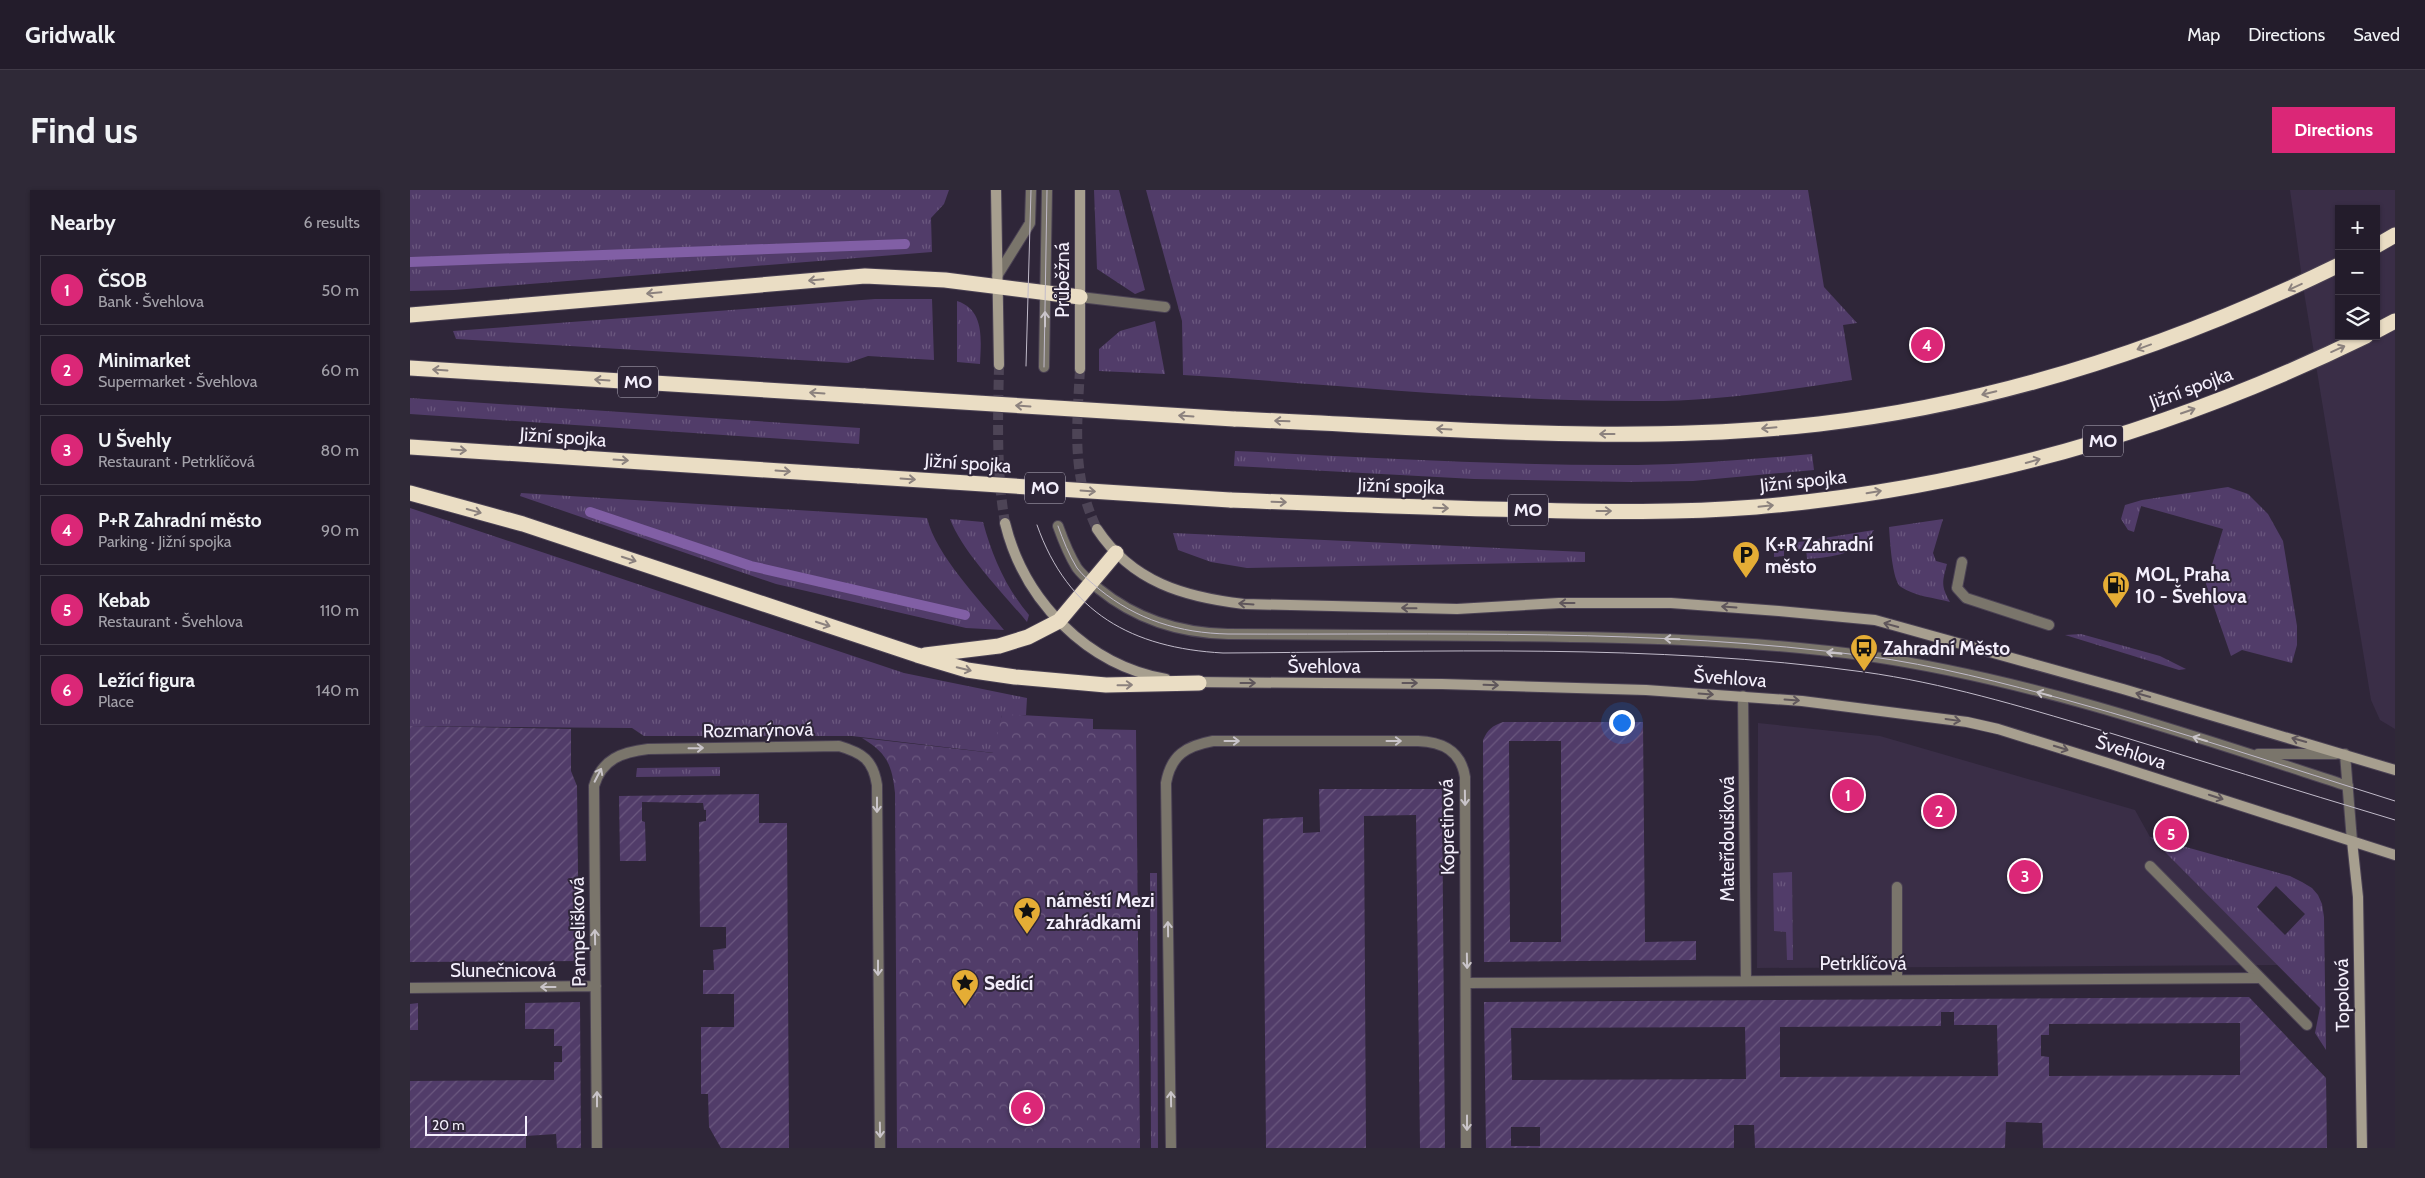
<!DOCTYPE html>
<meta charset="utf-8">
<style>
:root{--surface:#231c2b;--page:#2f2937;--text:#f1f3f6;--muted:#a3a1a9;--line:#403a47;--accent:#db2777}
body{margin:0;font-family:Cabin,sans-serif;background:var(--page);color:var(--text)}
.controls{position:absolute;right:15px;top:15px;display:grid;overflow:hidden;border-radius:0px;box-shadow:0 1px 4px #0004}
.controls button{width:45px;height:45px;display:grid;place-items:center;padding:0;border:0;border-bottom:1px solid var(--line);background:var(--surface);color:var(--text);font:25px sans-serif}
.scale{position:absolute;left:15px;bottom:12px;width:102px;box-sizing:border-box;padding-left:5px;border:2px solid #f4effc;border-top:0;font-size:14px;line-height:18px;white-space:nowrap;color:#f4effc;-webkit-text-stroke:4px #2f2639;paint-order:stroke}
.you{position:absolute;left:1211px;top:532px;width:18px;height:18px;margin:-12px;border:4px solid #fff;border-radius:50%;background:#1a73e8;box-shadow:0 0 0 8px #1a73e833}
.badge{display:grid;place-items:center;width:32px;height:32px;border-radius:50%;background:var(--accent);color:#fff;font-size:16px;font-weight:700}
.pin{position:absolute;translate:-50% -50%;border:2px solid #fff;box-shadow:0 1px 5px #0006}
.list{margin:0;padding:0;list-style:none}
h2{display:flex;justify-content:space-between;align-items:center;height:65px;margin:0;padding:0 20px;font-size:21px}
h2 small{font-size:16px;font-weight:400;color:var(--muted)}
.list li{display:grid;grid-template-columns:32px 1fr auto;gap:15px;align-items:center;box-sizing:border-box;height:70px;margin:0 10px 10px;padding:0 10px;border:1px solid var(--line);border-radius:0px}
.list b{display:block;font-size:19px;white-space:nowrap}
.list p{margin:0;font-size:16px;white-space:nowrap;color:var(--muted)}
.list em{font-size:16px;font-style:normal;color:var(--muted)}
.icon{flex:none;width:28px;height:28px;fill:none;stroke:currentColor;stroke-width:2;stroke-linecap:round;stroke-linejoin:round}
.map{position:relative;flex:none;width:1985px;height:958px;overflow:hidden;border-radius:0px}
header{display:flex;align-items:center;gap:30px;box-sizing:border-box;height:70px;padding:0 25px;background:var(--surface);border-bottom:1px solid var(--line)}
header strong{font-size:24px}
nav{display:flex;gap:28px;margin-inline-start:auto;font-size:18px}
.intro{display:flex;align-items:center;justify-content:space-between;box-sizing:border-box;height:120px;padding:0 30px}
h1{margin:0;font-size:35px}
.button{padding:12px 22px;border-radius:0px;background:var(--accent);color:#fff;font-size:18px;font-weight:700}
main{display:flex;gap:30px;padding:0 30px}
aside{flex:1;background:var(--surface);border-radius:0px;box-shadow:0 1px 4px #0004}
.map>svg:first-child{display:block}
.built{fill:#3a2e47;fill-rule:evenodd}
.grass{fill:url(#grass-tufts);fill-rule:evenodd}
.park{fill:url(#park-crowns)}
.garden{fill:url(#garden-furrows);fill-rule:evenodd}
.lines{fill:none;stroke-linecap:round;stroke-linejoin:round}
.stream{stroke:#815fa5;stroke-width:10}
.secondary-tunnel{stroke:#4d4456;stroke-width:10;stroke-dasharray:10 5;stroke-linecap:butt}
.lane-casing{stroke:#4b4254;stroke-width:12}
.street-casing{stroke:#4b4254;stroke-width:12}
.secondary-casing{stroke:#4b4254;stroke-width:12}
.highway-casing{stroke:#4b4254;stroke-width:17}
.lane{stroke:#7a756b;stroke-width:10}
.street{stroke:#7a756b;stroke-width:10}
.secondary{stroke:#a79f8f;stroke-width:10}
.highway{stroke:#eaddc4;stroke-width:15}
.tram{stroke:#c1bbca;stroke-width:1}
.highway-bridge-casing{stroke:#4b4254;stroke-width:17;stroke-linecap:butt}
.highway-bridge{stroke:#eaddc4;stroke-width:15}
.oneway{stroke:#8c827e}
.oneway2{stroke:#c9c4c9}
.oneway3{stroke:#5f565b}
.labels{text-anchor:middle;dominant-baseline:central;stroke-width:4;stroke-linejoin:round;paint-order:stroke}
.shield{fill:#2f2639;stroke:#b9b3c2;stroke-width:1}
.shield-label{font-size:18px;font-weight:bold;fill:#f4effc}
.street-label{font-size:19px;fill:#f4effc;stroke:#2f2639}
.poi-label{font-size:19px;font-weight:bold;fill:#f4effc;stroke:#2f2639;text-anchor:start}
</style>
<header>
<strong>Gridwalk</strong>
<nav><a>Map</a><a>Directions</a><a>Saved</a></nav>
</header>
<div class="intro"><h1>Find us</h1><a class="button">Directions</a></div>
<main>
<aside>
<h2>Nearby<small>6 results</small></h2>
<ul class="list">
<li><span class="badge">1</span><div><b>ČSOB</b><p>Bank · Švehlova</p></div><em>50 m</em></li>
<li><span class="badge">2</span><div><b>Minimarket</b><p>Supermarket · Švehlova</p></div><em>60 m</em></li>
<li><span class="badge">3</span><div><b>U Švehly</b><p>Restaurant · Petrklíčová</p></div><em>80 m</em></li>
<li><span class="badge">4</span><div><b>P+R Zahradní město</b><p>Parking · Jižní spojka</p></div><em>90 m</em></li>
<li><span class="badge">5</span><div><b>Kebab</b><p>Restaurant · Švehlova</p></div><em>110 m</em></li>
<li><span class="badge">6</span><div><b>Ležící figura</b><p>Place</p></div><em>140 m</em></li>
</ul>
</aside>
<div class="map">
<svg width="1985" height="958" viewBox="0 0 1985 958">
<defs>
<pattern id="grass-tufts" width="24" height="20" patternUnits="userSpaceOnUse" patternTransform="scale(1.25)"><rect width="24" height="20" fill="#513c69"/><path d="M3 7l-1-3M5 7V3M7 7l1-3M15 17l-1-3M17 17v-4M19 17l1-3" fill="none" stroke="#6b587f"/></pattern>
<pattern id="park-crowns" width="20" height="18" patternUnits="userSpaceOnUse" patternTransform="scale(1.25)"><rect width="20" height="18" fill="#513c69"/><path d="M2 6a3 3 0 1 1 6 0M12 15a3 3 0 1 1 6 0" fill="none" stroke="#6b587f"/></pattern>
<pattern id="garden-furrows" width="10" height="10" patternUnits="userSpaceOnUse" patternTransform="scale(1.25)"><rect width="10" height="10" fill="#513c69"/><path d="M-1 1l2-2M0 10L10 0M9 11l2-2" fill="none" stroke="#6b587f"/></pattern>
</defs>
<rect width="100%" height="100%" fill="#2f2639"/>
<path class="built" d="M1880,0h105v539l-15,-9 -9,-20 -68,-414zM1929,19h37v127h-37z
M1348,533l122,13 255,74 15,27 128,128 -521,3z"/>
<path class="grass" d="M0,0h539l-5,14 -13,14 1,34 -478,38 -44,1z
M684,0h25l26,100 -10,4 -38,-25z
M736,0h662l16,97 33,36 -14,2 9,55c-71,11 -143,22 -215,21 -151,0 -303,-17 -454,-26l-1,-54z
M465,109h57l2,61 -66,-4 -20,7 -392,-24 -3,-8z
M547,111c28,9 24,39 23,63l-23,-2z
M745,131l10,53 -66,-3v-22l21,-18z
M0,208l450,30 -1,16 -449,-30z
M825,261c134,6 269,15 403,14 58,-1 116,-6 174,-11l2,16 -121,11 -64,1 -155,-3 -240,-13z
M1818,297l20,7 20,20 15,27 14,85v19l-5,18 -50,-13 -11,6 -25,-72 17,-55 -82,-23 -7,26 -6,-2 -7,-11 4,-14 17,-5z
M111,303l406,25c9,37 52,81 77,112l-38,-2 -190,-44 -256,-88z
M0,318l494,165 123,25 -1,17h-24l-8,38 -142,-17h-208l-12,-8 -222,-2z
M540,329l33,3c9,34 23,66 46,93l-2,7c-24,-29 -64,-69 -77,-103z
M1533,329l-10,34 3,8 11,3c-5,19 -6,22 3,38 -15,-4 -36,-6 -49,-15 -9,-6 -11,-47 -12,-60z
M1464,340c-15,24 -40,27 -67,29l-1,-10 -22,1v6l-10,1v-11z
M763,343l412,19v10l-338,6 -36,-6 -33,-12z
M1671,444l79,22 26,13 -7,1 -114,-35z
M310,577v9l-84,1 1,-9z
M1740,647l140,39 12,6 10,6 6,7 4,9 2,13 2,133 -11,-17 5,-25zM1866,696l29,28 -20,21 -28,-28z
M1382,682l1,88h-6l-1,-28 -12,-1 -1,-58z
M740,683h7l1,275h-7z"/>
<path class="park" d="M592,524l91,5v10l43,1 4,418h-243l-2,-355c-3,-28 -8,-40 -33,-55l131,15z"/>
<path class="garden" d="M1093,532h140l2,220 51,-1v19l-212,2 -1,-222c5,-11 9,-14 20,-18zM1099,551h52v201h-51z
M0,536l161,3v42l6,15 2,175 -169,1z
M909,599h123l3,359h-25l-4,-333 -52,1 2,332h-100l-3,-329 40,-2v16l17,-1z
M349,604v29h28l2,325h-68l-12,-21 -1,-33h-7v-67h33v-33h-31v-24h11l-1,-20 13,-2v-21h-26l-1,-105 7,-1v-11h-2l-1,-7 -61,-1v19l3,1 1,39h-26l-1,-65z
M1839,807l77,81 1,70h-284l-1,-25 -36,-1 -1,26h-250l-1,-23h-20v23h-248l-2,-146zM1531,822h13v13h43l1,51 -218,1v-50l161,-1zM1830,833v52l-191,1v-19l-8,-1v-21h8v-11zM1335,837l1,52 -234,1 -1,-52zM1101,937h29v19h-29z
M170,812l1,146h-24l-1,-14 -30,2v12h-116v-67l144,-1v-18h8v-16h-8v-17h-29v-26z
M8,813v27h-8v-26z"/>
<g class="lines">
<path class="stream" d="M0,72l495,-18
M180,322l161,54 214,49"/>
<path class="secondary-tunnel" d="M589,175c-1,52 -3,106 6,158
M670,179c-3,58 -9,106 17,160"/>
<defs>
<path id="lane" d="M587,86l33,-53 1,-33
M634,177l3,-177
M648,336c5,14 11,29 19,42 6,8 15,15 22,21 38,31 81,44 129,45 89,1 179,1 269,2 124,1 248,3 371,20 164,24 323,79 480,130
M1552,372l-5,26 9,10 83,27
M1848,564h78
M1740,676l157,159
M1487,697v93"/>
<path id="street" d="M670,107l85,10
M1333,506l3,285
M1935,564l7,87
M1057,793l793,-5
M0,798l186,-2
M187,958l-3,-362c8,-27 28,-34 54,-37l191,-3c24,7 34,14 38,39l3,363
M761,958l-5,-365c5,-28 20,-37 47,-42h205c25,1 43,10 47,36l1,371"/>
<path id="secondary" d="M586,0l3,175
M670,179v-179
M595,333c19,78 82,142 161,156
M687,339c35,53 87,68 147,75l213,5 102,-6h112l108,8 96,9 248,69 272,81
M783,492l249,2 204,6 156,11 165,21 31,7 113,35 284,91
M1942,651l6,56 4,251"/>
<path id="highway" d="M1966,56l19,-11
M0,125l455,-39 80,4 135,17
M1966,141l19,-10
M0,178l455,28
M824,229c195,8 391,27 585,5 182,-21 356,-79 520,-159
M0,257l449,29
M0,303l113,31 394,131 50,15 48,7 91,8 93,-2
M820,310c99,4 199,8 298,10 76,2 152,3 228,-3 213,-18 418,-77 610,-171
M515,465l74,-9 29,-9 31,-16 57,-68"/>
</defs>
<use href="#lane" class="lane-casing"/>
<use href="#street" class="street-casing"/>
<use href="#secondary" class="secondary-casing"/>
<use href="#highway" class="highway-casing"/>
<use href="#lane" class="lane"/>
<use href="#street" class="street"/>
<use href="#secondary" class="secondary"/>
<use href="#highway" class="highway"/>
<path class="tram" d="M616,176l5,-176
M634,177l3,-177
M627,335c31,88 95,123 186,128 213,-1 429,-10 641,19 79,11 156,34 233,57 99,30 198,61 298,91
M648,336c5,14 11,29 19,42 6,8 15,15 22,21 38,31 81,44 129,45 212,1 427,-6 638,22 69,9 137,27 204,45 109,30 217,66 325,100"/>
<defs>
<path id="highway-bridge" d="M455,206l369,23
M449,286l371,24"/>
</defs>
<use href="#highway-bridge" class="highway-bridge-casing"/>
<use href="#highway-bridge" class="highway-bridge"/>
</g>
<defs><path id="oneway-shaft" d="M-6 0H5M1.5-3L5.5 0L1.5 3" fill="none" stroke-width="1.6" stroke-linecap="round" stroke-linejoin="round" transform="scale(1.25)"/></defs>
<g class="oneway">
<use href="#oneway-shaft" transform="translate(406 90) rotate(175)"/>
<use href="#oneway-shaft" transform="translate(1885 97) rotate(155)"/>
<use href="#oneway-shaft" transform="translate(244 103) rotate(175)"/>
<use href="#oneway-shaft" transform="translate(1734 157) rotate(160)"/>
<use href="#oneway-shaft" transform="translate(1928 159) rotate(-24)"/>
<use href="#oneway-shaft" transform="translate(30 180) rotate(-176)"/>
<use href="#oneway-shaft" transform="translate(192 190) rotate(-176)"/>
<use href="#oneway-shaft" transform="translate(407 203) rotate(-176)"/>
<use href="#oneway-shaft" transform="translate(1579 203) rotate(167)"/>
<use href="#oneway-shaft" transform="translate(613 216) rotate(-176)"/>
<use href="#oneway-shaft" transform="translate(1778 221) rotate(-19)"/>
<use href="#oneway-shaft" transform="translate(776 226) rotate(-176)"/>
<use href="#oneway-shaft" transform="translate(872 231) rotate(-178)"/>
<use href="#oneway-shaft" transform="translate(1359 238) rotate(175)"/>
<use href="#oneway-shaft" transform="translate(1034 239) rotate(-177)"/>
<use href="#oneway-shaft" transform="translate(1197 244) rotate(180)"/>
<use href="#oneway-shaft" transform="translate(49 260) rotate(4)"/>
<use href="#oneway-shaft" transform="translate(211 270) rotate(4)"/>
<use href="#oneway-shaft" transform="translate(1623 271) rotate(-16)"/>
<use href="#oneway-shaft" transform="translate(373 281) rotate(4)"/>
<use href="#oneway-shaft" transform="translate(498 289) rotate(4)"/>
<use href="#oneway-shaft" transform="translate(678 301) rotate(4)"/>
<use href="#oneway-shaft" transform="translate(1464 302) rotate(-9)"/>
<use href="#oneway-shaft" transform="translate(869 312) rotate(2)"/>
<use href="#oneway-shaft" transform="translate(1356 316) rotate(-6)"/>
<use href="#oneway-shaft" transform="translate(1031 318) rotate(2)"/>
<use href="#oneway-shaft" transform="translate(64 321) rotate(15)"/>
<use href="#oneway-shaft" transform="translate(1194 321)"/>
<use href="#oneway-shaft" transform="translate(219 369) rotate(18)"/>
<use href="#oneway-shaft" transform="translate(413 434) rotate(18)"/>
<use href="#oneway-shaft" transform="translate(554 479) rotate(14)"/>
<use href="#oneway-shaft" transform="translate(715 495) rotate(-1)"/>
</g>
<g class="oneway2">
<use href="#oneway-shaft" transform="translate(635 129) rotate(-90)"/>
<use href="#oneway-shaft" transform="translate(1262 449) rotate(-178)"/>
<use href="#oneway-shaft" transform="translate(1424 463) rotate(-174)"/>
<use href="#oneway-shaft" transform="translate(1634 504) rotate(-165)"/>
<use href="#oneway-shaft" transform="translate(1790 549) rotate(-163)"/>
<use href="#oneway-shaft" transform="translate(822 551)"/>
<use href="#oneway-shaft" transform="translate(984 551)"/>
<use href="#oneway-shaft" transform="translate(286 558) rotate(-1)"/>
<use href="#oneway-shaft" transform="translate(188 585) rotate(-63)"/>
<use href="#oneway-shaft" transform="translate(1055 608) rotate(89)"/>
<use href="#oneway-shaft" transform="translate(467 615) rotate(90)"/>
<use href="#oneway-shaft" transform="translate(758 739) rotate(-91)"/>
<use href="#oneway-shaft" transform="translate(185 747) rotate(-91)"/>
<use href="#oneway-shaft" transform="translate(1057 771) rotate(89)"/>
<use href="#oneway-shaft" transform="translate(468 778) rotate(90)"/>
<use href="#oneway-shaft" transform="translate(138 797) rotate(180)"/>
<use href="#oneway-shaft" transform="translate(187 909) rotate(-90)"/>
<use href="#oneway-shaft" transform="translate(761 909) rotate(-91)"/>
<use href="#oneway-shaft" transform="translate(1057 933) rotate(90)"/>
<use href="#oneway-shaft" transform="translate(470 940) rotate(89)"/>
</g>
<g class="oneway3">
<use href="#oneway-shaft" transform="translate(1157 413) rotate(180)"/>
<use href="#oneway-shaft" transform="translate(836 414) rotate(-176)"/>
<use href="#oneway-shaft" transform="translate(1319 417) rotate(-176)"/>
<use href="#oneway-shaft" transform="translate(999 418) rotate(-179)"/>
<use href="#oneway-shaft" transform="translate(1481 435) rotate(-165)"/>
<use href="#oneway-shaft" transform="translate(838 493)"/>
<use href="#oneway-shaft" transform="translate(1000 493)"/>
<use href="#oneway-shaft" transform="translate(1081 495) rotate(2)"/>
<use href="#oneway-shaft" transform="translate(1296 504) rotate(4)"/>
<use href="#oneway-shaft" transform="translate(1733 505) rotate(-164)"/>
<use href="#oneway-shaft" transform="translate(1382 510) rotate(4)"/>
<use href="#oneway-shaft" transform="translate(1543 530) rotate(8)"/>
<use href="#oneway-shaft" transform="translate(1889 550) rotate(-164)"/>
<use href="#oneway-shaft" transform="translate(1651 558) rotate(17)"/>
<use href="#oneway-shaft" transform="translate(1806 607) rotate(18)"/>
</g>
<defs>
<symbol id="parking-pin" viewBox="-11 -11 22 30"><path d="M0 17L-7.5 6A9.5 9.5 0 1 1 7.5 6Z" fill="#e5ad35" stroke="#2f2639"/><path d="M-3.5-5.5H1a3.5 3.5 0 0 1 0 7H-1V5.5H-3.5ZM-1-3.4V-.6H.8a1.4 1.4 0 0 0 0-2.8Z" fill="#111"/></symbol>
<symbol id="fuel-pin" viewBox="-11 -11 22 30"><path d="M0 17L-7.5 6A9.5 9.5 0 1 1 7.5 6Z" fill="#e5ad35" stroke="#2f2639"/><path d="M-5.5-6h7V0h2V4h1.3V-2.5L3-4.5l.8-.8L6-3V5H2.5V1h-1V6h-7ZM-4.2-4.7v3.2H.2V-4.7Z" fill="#111"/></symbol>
<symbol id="bus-pin" viewBox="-11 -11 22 30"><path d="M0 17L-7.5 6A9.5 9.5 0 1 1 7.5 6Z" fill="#e5ad35" stroke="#2f2639"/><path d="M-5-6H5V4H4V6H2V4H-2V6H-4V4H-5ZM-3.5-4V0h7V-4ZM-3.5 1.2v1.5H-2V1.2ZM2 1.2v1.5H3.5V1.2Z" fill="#111"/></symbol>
<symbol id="sight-pin" viewBox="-11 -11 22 30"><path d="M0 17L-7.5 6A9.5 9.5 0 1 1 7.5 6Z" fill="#e5ad35" stroke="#2f2639"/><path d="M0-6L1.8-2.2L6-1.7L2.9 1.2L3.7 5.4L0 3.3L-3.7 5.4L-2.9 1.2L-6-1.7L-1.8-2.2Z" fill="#111"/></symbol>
</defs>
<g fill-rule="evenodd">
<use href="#parking-pin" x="1320" y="349" width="32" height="43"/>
<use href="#fuel-pin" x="1690" y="379" width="32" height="43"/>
<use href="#bus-pin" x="1438" y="442" width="32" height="43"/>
<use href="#sight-pin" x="601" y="705" width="32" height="43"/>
<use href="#sight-pin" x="539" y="777" width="32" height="43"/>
</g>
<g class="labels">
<g class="shield">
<rect x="208" y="176.5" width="40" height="31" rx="4"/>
<rect x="1673" y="235.5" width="40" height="31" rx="4"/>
<rect x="615" y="282.5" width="40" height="31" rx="4"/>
<rect x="1098" y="304.5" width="40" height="31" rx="4"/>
</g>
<g class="shield-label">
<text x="228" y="192">MO</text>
<text x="1693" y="251">MO</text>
<text x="635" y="298">MO</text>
<text x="1118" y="320">MO</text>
</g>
<g class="street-label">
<text transform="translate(652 90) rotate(-90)">Průběžná</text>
<text transform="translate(1781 198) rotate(-20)">Jižní spojka</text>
<text transform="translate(153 247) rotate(4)">Jižní spojka</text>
<text transform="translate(558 273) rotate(4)">Jižní spojka</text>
<text transform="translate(1393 291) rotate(-6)">Jižní spojka</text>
<text transform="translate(991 296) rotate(2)">Jižní spojka</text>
<text x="914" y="476">Švehlova</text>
<text transform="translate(1320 488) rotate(4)">Švehlova</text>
<text transform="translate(348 540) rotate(-1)">Rozmarýnová</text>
<text transform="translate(1721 562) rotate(18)">Švehlova</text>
<text transform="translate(1037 637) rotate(-91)">Kopretinová</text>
<text transform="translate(1317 649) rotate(-90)">Mateřídoušková</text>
<text transform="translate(168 742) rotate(-91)">Pampelišková</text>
<text x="1453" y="773">Petrklíčová</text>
<text x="93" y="780">Slunečnicová</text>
<text transform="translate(1932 805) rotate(-91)">Topolová</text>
</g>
<g class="poi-label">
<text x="1355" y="354">K+R Zahradní<tspan x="1355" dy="22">město</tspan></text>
<text x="1725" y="384">MOL, Praha<tspan x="1725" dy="22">10 - Švehlova</tspan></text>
<text x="1473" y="458">Zahradní Město</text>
<text x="636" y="710">náměstí Mezi<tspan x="636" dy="22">zahrádkami</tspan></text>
<text x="574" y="793">Sedící</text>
</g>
</g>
</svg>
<div class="controls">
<button>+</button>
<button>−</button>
<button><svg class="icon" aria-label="layers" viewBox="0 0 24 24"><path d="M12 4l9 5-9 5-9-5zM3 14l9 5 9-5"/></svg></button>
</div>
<div class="scale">20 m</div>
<div class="you"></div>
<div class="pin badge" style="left:1438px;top:605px">1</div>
<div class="pin badge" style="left:1529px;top:621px">2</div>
<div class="pin badge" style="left:1615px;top:686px">3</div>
<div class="pin badge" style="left:1517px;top:155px">4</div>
<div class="pin badge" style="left:1761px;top:644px">5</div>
<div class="pin badge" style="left:617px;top:918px">6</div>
</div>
</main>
